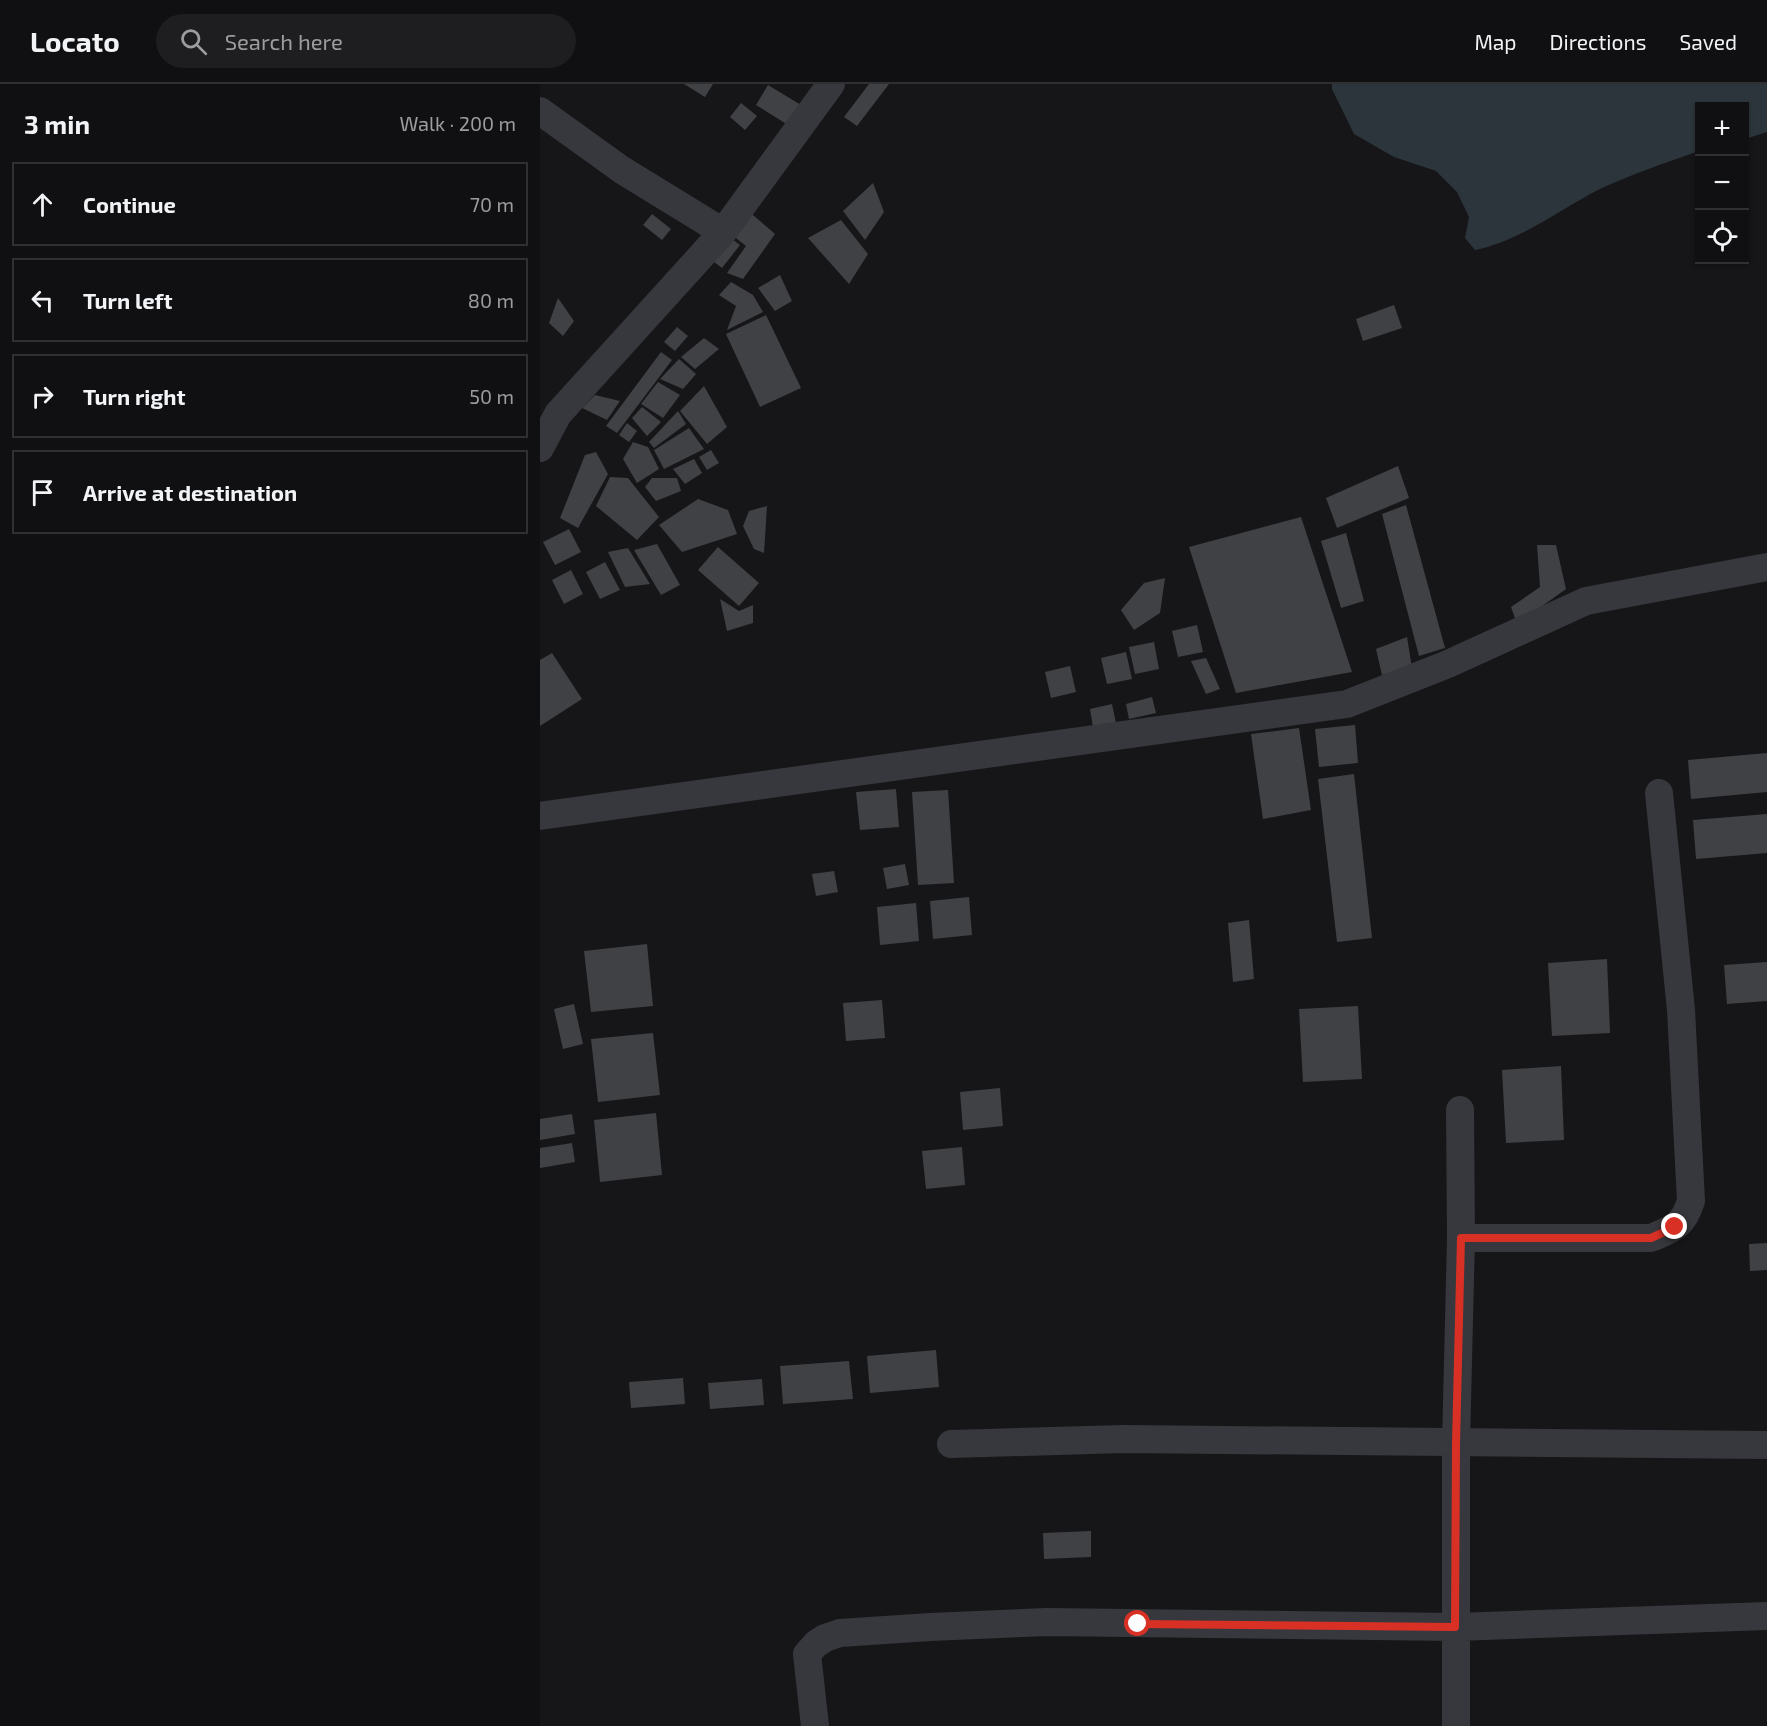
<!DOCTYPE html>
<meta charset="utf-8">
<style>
:root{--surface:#101012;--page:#1e1e20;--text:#f1f3f6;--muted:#9c9d9f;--line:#303032}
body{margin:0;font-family:"Exo 2",sans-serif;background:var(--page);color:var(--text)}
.controls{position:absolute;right:18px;top:18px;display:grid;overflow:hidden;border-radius:0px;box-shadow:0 2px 4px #0004}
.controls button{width:54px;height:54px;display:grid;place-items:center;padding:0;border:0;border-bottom:2px solid var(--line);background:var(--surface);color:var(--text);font:30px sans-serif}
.stop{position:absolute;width:18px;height:18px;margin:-14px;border:4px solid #d93025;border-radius:50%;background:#fff}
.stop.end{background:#d93025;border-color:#fff;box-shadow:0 2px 6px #0008}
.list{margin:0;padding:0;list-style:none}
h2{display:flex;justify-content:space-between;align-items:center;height:78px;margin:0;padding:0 24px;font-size:26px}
h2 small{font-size:20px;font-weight:400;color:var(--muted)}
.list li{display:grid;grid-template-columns:39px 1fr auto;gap:18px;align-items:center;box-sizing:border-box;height:84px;margin:0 12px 12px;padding:0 12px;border:2px solid var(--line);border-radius:0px}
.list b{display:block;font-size:22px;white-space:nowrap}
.list em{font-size:20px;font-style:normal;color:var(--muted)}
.icon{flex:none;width:33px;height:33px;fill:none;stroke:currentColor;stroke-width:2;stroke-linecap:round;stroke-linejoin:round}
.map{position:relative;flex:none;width:1227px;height:1642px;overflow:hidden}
header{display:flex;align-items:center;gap:36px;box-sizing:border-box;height:84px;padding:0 30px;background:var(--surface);border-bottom:2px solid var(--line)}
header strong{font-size:28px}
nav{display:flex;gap:33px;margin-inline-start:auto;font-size:21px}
.search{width:420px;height:54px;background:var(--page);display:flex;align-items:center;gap:15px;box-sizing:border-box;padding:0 21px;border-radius:33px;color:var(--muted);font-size:22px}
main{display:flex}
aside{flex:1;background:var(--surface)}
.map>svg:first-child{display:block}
.water{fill:#2c353c}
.building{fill:#404145}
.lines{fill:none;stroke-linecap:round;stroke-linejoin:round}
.street{stroke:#37383d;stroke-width:28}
.route{stroke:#d93025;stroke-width:8}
</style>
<header>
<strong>Locato</strong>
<div class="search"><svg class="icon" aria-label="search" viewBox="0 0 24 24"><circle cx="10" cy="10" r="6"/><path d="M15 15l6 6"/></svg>Search here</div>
<nav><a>Map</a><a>Directions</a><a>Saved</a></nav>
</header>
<main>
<aside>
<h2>3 min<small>Walk · 200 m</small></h2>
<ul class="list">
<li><svg class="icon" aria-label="ahead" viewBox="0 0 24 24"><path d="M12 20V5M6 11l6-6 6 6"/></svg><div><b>Continue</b></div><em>70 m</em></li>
<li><svg class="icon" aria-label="left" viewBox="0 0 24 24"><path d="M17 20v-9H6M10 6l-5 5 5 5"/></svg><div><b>Turn left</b></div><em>80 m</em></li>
<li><svg class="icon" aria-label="right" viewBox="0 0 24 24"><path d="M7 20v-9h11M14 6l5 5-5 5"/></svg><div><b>Turn right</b></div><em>50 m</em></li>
<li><svg class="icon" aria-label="arrive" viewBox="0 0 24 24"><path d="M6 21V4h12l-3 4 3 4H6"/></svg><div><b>Arrive at destination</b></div></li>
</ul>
</aside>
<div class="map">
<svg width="1227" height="1642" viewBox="0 0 1227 1642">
<rect width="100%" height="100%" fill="#161618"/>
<path class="water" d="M792,0h435v48l-22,7 -1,-33h-44l-1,45c-34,12 -67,23 -99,38 -42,21 -79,52 -125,61l-10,-12 4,-21 -12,-25 -21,-21 -42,-14 -40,-23 -22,-45z"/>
<path class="building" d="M144,0h29l-8,13z
M329,0h20l-32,42 -13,-9z
M228,1l33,20 -13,20 -32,-20z
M201,19l16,13 -12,14 -15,-13z
M333,99l11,29 -19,28 -22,-29z
M206,125l29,25 -32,45 -16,-6 19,-27 -19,-15z
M112,130l19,15 -9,11 -19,-15z
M301,136l27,34 -19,30 -41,-46z
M185,150l15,11 -18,23 -16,-12z
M240,191l12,26 -17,10 -17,-23z
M191,198l22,13 10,17 -36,18 9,-24 -17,-11z
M18,214l16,23 -11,15 -14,-13z
M854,221l8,23 -39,13 -7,-22z
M226,231l35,73 -41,19 -34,-73z
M137,243l11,9 -13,15 -11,-9z
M164,254l15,11 -24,20 -14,-12z
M121,268l11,8 -55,73 -11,-7z
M139,275l17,15 -13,15 -23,-10z
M118,298l22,13 -17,23 -22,-14z
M164,302l23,41 -20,17 -27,-33z
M55,311l25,6 -13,19 -25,-12z
M102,323l19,15 -14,14 -15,-18z
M138,327l8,13 -32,24 -5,-6z
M87,339l10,8 -8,11 -10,-7z
M149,344l15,21 -40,20 -10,-19z
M93,358l15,5 11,22 -22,14 -14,-24z
M171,366l8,13 -12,7 -8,-13z
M56,368l12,22 -30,54 -18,-10 25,-63z
M154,375l8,14 -17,11 -12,-15z
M858,382l11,32 -72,30 -11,-30z
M70,393l18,1 31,39 -22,23 -41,-34z
M112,394h25l4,13 -25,10 -11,-14z
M158,415l30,11 9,24 -55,18 -23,-27z
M866,421l39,143 -26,8 -37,-142z
M227,422l-3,47 -10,-4 -11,-23 6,-15z
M761,433l51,155 -116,21 -47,-146z
M29,445l12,23 -26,13 -12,-23z
M806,449l18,68 -23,7 -20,-67z
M117,460l23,41 -19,10 -27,-45z
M997,461h19l10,44 -49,35 -6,-17 29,-20z
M178,463l41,36 -20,23 -41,-36z
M88,464l22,36 -25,3 -17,-35z
M65,478l15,28 -20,9 -14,-27z
M31,486l12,24 -19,10 -12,-24z
M625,494l-5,35 -26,17 -13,-20 23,-27z
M180,515l19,12 14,-6v18l-26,8z
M657,541l6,27 -25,5 -6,-26z
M867,553l5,31 -30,7 -6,-26z
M614,558l5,27 -24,5 -6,-27z
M586,568l6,27 -25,5 -6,-26z
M12,569l30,46 -42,27v-66z
M666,574l14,31 -14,5 -15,-33z
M530,582l6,26 -25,6 -6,-26z
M612,613l4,16 -27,6 -3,-15z
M572,620l4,19 -23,4 -3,-18z
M815,641l3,38 -39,4 -4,-38z
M759,644l12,82 -48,9 -12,-85z
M1227,669v39l-76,7 -3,-39z
M814,690l18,164 -35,4 -19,-163z
M356,705l3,38 -39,3 -4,-38z
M408,706l6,93 -36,2 -6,-93z
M1227,730v39l-71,6 -3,-39z
M365,780l4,21 -22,4 -4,-21z
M294,787l4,21 -22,4 -4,-22z
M429,813l3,38 -39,4 -3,-38z
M376,819l3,38 -39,4 -3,-38z
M709,836l5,59 -21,3 -5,-59z
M107,860l6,62 -62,6 -7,-61z
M1067,875l3,74 -58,3 -4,-73z
M1227,878v39l-40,3 -3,-39z
M342,916l3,38 -39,3 -3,-38z
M34,920l9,40 -20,5 -9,-40z
M818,922l4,73 -59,3 -4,-73z
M113,949l7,62 -62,7 -7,-63z
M1021,982l3,74 -58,3 -4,-73z
M460,1004l3,38 -40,4 -3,-38z
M116,1029l6,62 -62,7 -6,-62z
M32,1030l3,20 -35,6v-21z
M32,1059l3,19 -35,6v-20z
M422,1063l3,38 -39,4 -4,-38z
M1227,1159v27l-17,1 -1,-27z
M396,1266l3,37 -69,6 -3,-37z
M309,1277l4,38 -70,5 -3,-38z
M143,1294l2,26 -54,4 -2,-26z
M222,1295l2,26 -54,4 -2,-26z
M551,1447v26l-47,2 -1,-26z"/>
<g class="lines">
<path class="street" d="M0,27l82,59 101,62
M0,364l18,-34 165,-182 108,-148
M0,732l807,-112 101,-40 138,-63 181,-34
M921,1154h190c23,-10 32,-12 40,-37l-10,-191 -22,-217
M411,1360l173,-5 643,6
M275,1642l-8,-72 9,-10 9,-6 15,-5 90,-6 116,-5 410,5 311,-11
M916,1642v-283l5,-205 -1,-128"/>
</g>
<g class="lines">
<path class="route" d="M598,1540l317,3 1,-184 5,-205h190l24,-11"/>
</g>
</svg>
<div class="controls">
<button>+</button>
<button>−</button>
<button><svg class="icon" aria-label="locate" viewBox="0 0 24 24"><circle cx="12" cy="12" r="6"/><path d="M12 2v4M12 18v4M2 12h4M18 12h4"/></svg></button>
</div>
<div class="stop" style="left:598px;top:1540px"></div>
<div class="stop end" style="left:1135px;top:1143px"></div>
</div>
</main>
